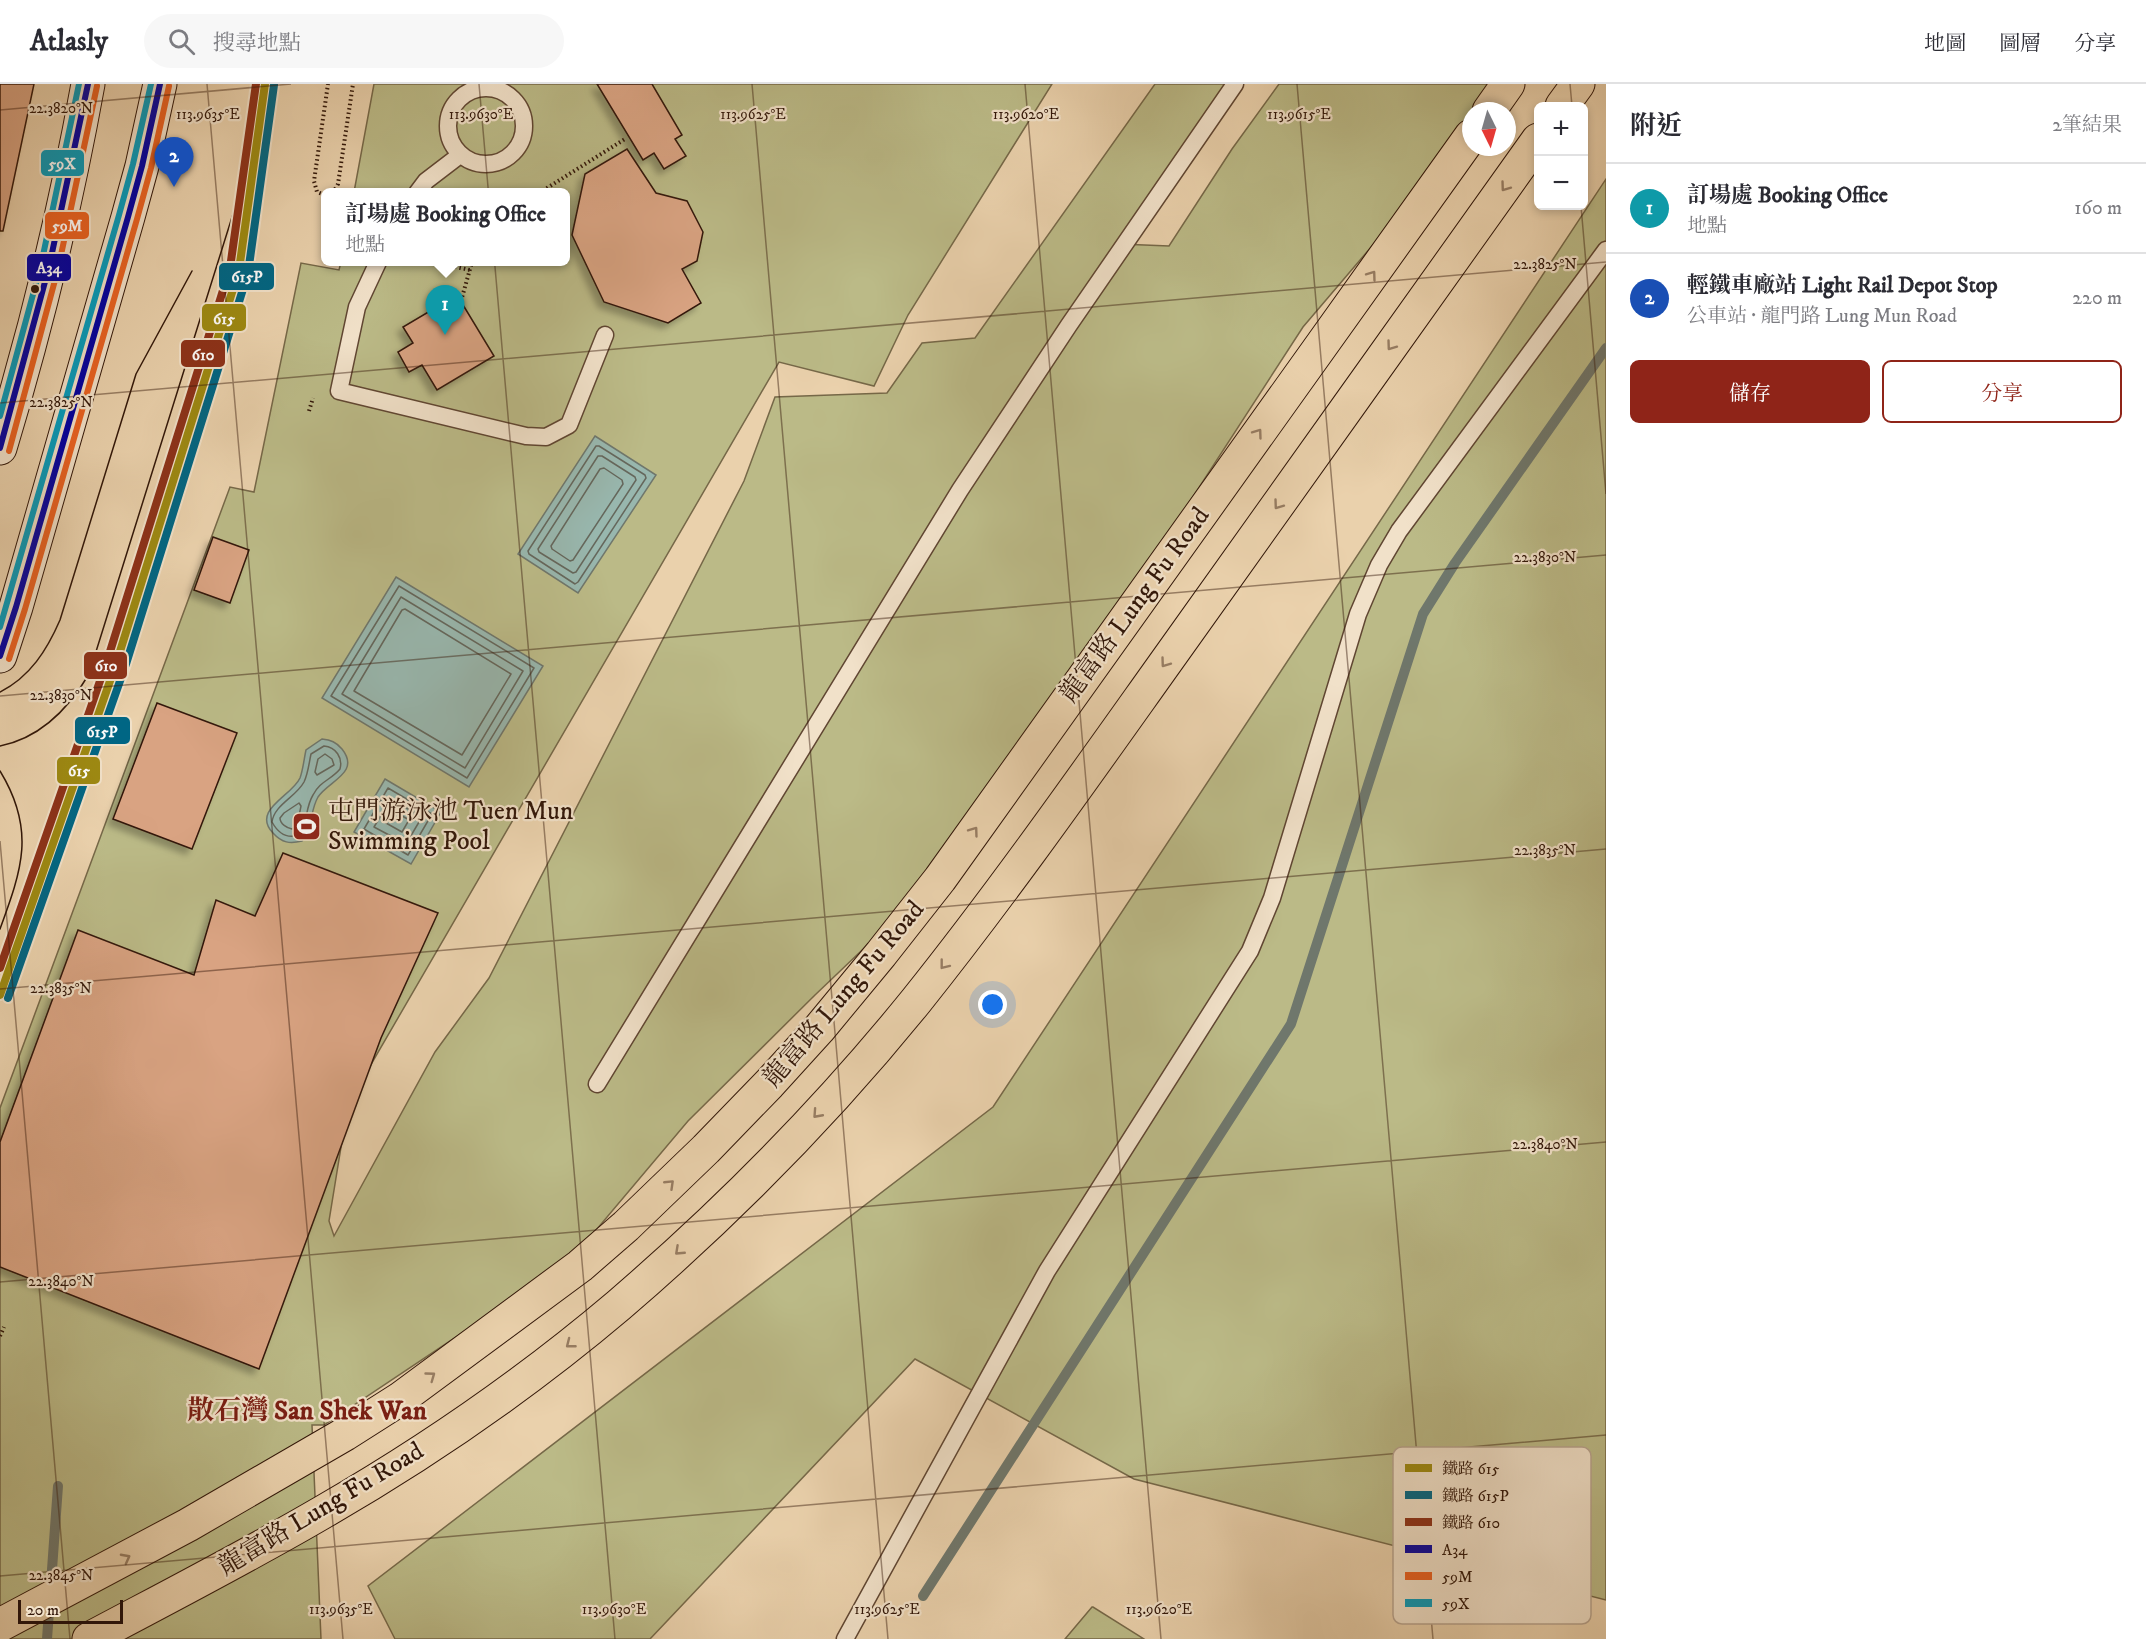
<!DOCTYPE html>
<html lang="zh-TW">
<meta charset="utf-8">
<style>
:root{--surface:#fff;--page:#f7f7f7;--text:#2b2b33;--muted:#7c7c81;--line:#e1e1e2;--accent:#8f2418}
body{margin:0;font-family:"IM FELL DW Pica","Noto Serif TC",serif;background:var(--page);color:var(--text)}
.controls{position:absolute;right:18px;top:18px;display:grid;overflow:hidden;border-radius:9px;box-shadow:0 3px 9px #0003}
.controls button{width:54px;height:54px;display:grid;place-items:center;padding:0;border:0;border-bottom:2px solid var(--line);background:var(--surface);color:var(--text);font:30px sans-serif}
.compass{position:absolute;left:1462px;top:18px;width:54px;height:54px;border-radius:50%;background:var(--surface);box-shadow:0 3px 9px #0003;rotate:175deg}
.scale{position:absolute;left:18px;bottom:15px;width:105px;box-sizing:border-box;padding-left:6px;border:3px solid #321709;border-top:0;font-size:16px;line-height:21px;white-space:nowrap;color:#321709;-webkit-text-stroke:4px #f1e1c9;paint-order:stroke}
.you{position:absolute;left:993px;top:921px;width:21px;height:21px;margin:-15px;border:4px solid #fff;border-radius:50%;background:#1a73e8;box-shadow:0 0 0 9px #1a73e833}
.badge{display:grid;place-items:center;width:39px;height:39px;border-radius:50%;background:var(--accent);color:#fff;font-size:20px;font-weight:700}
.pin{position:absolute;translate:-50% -50px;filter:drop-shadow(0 2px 3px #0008)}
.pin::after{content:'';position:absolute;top:32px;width:21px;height:18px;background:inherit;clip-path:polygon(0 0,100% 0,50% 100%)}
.popup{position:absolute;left:321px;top:104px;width:249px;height:78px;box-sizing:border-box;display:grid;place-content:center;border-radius:9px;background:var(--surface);filter:drop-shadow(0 2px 4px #0005);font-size:20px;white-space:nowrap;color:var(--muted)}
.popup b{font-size:22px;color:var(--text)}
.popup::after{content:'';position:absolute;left:50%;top:100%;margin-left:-12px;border:12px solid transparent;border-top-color:var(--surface)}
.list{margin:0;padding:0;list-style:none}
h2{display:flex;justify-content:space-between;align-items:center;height:78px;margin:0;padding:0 24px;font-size:26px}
h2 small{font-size:20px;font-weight:400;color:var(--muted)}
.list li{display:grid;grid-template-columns:39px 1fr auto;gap:18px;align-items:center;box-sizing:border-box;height:90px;padding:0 24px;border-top:2px solid var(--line)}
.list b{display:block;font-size:22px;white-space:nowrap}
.list p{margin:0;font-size:20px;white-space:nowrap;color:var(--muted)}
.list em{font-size:20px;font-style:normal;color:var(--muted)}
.actions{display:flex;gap:12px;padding:18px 24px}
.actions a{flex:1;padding:14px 0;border:2px solid var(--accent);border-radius:9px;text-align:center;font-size:21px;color:var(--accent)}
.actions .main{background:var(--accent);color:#fff}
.icon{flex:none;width:33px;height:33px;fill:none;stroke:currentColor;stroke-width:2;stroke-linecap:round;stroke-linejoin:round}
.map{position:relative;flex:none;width:1606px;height:1555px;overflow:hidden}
header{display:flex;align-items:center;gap:36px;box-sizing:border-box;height:84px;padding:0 30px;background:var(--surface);border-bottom:2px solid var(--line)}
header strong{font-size:28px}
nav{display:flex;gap:33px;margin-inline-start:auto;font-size:21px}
.search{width:420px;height:54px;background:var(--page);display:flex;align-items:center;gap:15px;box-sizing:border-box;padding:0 21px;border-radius:33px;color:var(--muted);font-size:22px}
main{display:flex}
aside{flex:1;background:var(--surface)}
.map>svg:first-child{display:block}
.green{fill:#bbba87;stroke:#766848;stroke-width:1.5}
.water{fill:#98b7ae;stroke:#6f776c;stroke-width:1.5}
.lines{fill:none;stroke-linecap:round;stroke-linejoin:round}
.shore{stroke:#65675c;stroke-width:1.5}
.stream{stroke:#6f776c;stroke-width:10}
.building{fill:#d9a382;stroke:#321709;stroke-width:1.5;filter:url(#shadow)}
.service-casing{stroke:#604632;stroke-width:19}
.secondary-casing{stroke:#321709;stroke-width:35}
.primary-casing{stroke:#321709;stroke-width:35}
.path{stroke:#321709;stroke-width:4;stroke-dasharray:1.5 3;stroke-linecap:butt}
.service{stroke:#f1e1c9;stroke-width:16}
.secondary{stroke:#f1e1c9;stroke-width:33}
.primary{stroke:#ead1ac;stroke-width:33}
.tram{stroke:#321709;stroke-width:1.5}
.bus-1-casing{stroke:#f1e1c9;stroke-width:10}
.bus-2-casing{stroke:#f1e1c9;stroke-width:10}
.bus-3-casing{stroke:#f1e1c9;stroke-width:10}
.bus-1{stroke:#0000a0;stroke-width:6}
.bus-2{stroke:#e86121;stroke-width:6}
.bus-3{stroke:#059aba;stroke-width:6}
.rail-1-casing{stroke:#f1e1c9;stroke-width:12}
.rail-2-casing{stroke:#f1e1c9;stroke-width:12}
.rail-3-casing{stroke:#f1e1c9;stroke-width:12}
.rail-1{stroke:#9d8912;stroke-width:8}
.rail-2{stroke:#006684;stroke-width:8}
.rail-3{stroke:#8d3219;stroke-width:8}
.oneway{stroke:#977d63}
.ticks{fill:none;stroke:#321709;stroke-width:1.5;stroke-opacity:0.45}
.bus-dot{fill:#321709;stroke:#f1e1c9;stroke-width:2}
.labels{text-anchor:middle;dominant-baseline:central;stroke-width:4.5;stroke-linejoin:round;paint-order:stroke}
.street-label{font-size:26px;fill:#321709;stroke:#f1e1c9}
.poi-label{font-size:26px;fill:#321709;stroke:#f1e1c9;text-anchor:start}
.neighbourhood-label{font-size:27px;font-weight:bold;fill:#7a1f14;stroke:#f1e1c9}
.key{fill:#f1e1c9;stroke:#b8a48f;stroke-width:1.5}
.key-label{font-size:16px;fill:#321709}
.ticks-label{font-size:15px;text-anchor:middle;fill:#321709;stroke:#f1e1c9;stroke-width:4.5;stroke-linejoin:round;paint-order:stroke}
.line-badge{stroke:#f1e1c9;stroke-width:2}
.badge-label{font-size:16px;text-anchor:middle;font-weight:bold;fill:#fff}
</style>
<header>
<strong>Atlasly</strong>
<div class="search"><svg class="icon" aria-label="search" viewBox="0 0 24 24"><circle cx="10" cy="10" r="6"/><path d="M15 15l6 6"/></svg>搜尋地點</div>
<nav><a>地圖</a><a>圖層</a><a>分享</a></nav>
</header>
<main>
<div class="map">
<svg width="1606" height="1555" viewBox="0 0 1606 1555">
<defs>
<filter id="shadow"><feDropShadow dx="-5.5" dy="5.5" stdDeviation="3" flood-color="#0004"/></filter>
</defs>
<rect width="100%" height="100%" fill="#ead1ac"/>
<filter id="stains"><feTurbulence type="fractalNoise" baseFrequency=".00333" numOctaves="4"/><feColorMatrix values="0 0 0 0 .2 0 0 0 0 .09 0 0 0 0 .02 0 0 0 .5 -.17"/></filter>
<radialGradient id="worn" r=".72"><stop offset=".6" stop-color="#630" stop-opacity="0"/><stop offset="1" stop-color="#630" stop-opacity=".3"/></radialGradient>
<path class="green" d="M374,0h678l-144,231 -34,71 -95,-24 -431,742 -19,117 5,15 101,-184 54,-74 255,-497 31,-84 112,-4 35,-50 53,-5 180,-254h72l-107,160 49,2 63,-97 47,-65h211l-95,135 -92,108 -210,324 -190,260 -88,84 -127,126 -118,140 -246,164h-12l9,214h-321v-531l230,-621 24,5 47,-229 38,7 2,-8h224v-69l-211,-1z
M1606,95v1421l-472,-121 -219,-120 -265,280h-255l-27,-53 625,-479z
M1092,1523h1l51,32h-79z"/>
<path class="water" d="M595,352l61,39 -78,118 -60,-39z
M396,493l147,89 -74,121 -147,-89z
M322,655c9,1 14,3 20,10 19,24 -14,32 -24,48 -8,14 -5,29 -16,44 -12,3 -20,2 -29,-8 -22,-23 19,-37 27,-55 3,-8 4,-19 6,-28z
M385,695l56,33 -30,52 -57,-32z"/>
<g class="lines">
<path class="shore" d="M596,362h3l46,29 1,3 -68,104 -3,2 -46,-30 -1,-3z
M598,372h4l33,21 1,3 -60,92 -3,1 -34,-21 -1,-3z
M604,384l18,12 1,4 -50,76 -3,1 -18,-12 -1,-3 49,-77z
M399,502l135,82 -67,110 -136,-82z
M401,513l122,74 -58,97 -123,-74z
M405,525l106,65 -49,81 -108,-64 48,-81z
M324,662c12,1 19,12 16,23 -9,11 -20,12 -27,26 -8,13 -5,28 -14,40 -12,4 -21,-2 -27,-13 2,-17 24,-25 32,-40 4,-8 5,-19 7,-28z
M325,670l7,5 2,6 -17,10 -2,-3 3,-13z
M388,704l44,26 -24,41 -44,-26z
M391,715l31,18 -16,27 -32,-17z
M299,719l2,3 -4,20 -5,3c-5,-1 -12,-5 -12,-11l4,-5z
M394,727l15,9 -7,12 -16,-9z"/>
<path class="stream" d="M923,1512l368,-572 132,-410 32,-51 151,-215
M47,1555l11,-153"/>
</g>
<path class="building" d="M0,0h34l-31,147h-3z
M597,0h55l30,51 -7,4 11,17 -22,13 -10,-16 -11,7z
M627,65l29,44 31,8 16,31 -6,29 -15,8 19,34 -33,20 -64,-21 -32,-67 13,-61z
M457,211l37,61 -57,34 -15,-25 -13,7 -11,-20 15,-9 -10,-16z
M213,453l36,13 -19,53 -36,-13z
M157,619l80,30 -45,116 -79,-30z
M283,769l155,60 -57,125 -122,331 -259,-102v-125l78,-212 116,45 22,-75 39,16z"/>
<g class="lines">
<defs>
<path id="service" d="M448 42a38 38 0 1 1 76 0a38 38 0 1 1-76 0Z
M417,109l9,-12 34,-26
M378,178l-21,45 -18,84 187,45 20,1 23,-12 36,-90
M597,1000l363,-594 109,-165 166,-241
M845,1555l202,-368 203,-320 22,-53 86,-284 21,-49 20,-34 207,-281"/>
<path id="secondary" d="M0,364c36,-119 66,-242 88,-364
M0,572l16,-49 112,-390 14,-51 18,-82"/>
<path id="primary" d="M1562,22l16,-22
M1489,27l19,-27
M0,1541l188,-100 157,-91 55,-35 180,-133 46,-40 80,-77 63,-65 50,-55 62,-75 59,-75 531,-743
M89,1555c79,-42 157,-82 234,-127 104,-60 204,-129 296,-207 107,-92 208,-194 297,-304 88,-110 170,-227 252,-342 123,-173 247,-346 370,-519"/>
</defs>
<use href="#service" class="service-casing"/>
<use href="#secondary" class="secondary-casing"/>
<use href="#primary" class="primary-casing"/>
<path class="path" d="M333,109l5,-9 15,-100
M539,109l86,-54
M325,111l-8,-3 -3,-11 14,-97
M433,178l37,8
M461,217l11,-39
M309,327l4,-13
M0,1252l4,-9"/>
<use href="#service" class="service"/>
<use href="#secondary" class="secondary"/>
<use href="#primary" class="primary"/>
<path class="tram" d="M0,608c30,-15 47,-42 60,-72l76,-246 56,-103
M0,662c40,-8 69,-38 89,-72l169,-540
M0,687c36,59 22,98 0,158"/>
<defs>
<path id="bus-1" d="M0,364l49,-181 39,-183
M0,572l16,-49 112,-390 14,-51 18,-82"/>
<path id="bus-2" d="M9,367l49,-182 39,-183
M9,575l16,-50 112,-390 14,-51 18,-82"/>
<path id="bus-3" d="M0,332l41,-151 38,-181
M0,543l119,-412 14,-51 18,-80"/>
</defs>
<use href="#bus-1" class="bus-1-casing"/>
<use href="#bus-2" class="bus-2-casing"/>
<use href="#bus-3" class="bus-3-casing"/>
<use href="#bus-1" class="bus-1"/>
<use href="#bus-2" class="bus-2"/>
<use href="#bus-3" class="bus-3"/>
<defs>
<path id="rail-1" d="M0,911l117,-334 122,-391 26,-186"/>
<path id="rail-2" d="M8,914l118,-334 122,-391 26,-188"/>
<path id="rail-3" d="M0,884l108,-310 122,-390 26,-184"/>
</defs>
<use href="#rail-1" class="rail-1-casing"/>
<use href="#rail-2" class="rail-2-casing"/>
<use href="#rail-3" class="rail-3-casing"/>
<use href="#rail-1" class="rail-1"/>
<use href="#rail-2" class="rail-2"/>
<use href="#rail-3" class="rail-3"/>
</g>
<defs><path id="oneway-chevron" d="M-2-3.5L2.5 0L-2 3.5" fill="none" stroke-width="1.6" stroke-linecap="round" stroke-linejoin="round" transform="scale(1.5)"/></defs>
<g class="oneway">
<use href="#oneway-chevron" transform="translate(1505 103) rotate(126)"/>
<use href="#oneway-chevron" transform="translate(1372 191) rotate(-54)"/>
<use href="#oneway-chevron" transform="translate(1391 262) rotate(126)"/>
<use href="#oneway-chevron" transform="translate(1258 349) rotate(-54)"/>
<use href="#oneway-chevron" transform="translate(1278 421) rotate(126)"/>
<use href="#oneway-chevron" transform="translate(1165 579) rotate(126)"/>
<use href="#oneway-chevron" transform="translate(974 747) rotate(-54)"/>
<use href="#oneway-chevron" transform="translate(944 881) rotate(128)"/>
<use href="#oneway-chevron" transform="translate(817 1030) rotate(132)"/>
<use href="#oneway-chevron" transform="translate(670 1100) rotate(-44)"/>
<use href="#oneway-chevron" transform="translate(679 1167) rotate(137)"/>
<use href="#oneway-chevron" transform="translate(570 1260) rotate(142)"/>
<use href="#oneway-chevron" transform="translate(431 1292) rotate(-36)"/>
<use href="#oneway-chevron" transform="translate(126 1474) rotate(-28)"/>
</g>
<path class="ticks" d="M207,0l136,1555M479,0l136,1555M752,0l136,1555M1025,0l136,1555M1297,0l136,1555M1570,0l2,22M0,26l291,-26M1581,122l25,288M0,319l1606,-141M0,612l1606,-141M0,757l70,798M0,905l1606,-140M0,1198l1606,-140M0,1492l1606,-141"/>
<defs>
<symbol id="stadium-square" viewBox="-11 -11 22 22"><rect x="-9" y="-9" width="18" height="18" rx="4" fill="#8f2418" stroke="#f1e1c9"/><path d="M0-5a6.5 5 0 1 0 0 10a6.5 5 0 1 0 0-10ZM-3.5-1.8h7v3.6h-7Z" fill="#fff"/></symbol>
</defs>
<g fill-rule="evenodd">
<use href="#stadium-square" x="290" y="726" width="33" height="33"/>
</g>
<circle class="bus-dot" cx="35" cy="205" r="5"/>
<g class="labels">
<g class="street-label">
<text transform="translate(1135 521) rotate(-54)">龍富路 Lung Fu Road</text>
<text transform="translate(844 910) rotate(-50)">龍富路 Lung Fu Road</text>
<text transform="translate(321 1425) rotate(-31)">龍富路 Lung Fu Road</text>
</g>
<g class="poi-label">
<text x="328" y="727">屯門游泳池 Tuen Mun<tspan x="328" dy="30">Swimming Pool</tspan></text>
</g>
<g class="neighbourhood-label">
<text x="307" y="1327">散石灣 San Shek Wan</text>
</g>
</g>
<rect x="1393" y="1363" width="198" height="177" rx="9" class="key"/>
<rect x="1405" y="1380" width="27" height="8" fill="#9d8912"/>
<rect x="1405" y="1407" width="27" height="8" fill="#006684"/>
<rect x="1405" y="1434" width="27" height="8" fill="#8d3219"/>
<rect x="1405" y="1461" width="27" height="8" fill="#0000a0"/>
<rect x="1405" y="1488" width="27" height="8" fill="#e86121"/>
<rect x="1405" y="1515" width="27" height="8" fill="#059aba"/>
<g class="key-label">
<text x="1442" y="1390">鐵路 615</text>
<text x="1442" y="1417">鐵路 615P</text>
<text x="1442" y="1444">鐵路 610</text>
<text x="1442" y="1471">A34</text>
<text x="1442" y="1498">59M</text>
<text x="1442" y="1525">59X</text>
</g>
<g class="ticks-label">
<text x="61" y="29">22.3820°N</text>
<text x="208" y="35">113.9635°E</text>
<text x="481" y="35">113.9630°E</text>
<text x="753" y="35">113.9625°E</text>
<text x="1026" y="35">113.9620°E</text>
<text x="1299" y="35">113.9615°E</text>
<text x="1545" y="185">22.3825°N</text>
<text x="61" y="323">22.3825°N</text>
<text x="1545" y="478">22.3830°N</text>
<text x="61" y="616">22.3830°N</text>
<text x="1545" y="771">22.3835°N</text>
<text x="61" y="909">22.3835°N</text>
<text x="1545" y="1065">22.3840°N</text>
<text x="61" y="1202">22.3840°N</text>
<text x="61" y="1496">22.3845°N</text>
<text x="341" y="1530">113.9635°E</text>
<text x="614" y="1530">113.9630°E</text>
<text x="887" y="1530">113.9625°E</text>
<text x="1159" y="1530">113.9620°E</text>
</g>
<g class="line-badge">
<rect x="40" y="65" width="45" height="28" rx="6" fill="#059aba"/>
<rect x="44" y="127" width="46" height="29" rx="6" fill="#e86121"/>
<rect x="26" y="169" width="46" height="29" rx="6" fill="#0000a0"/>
<rect x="218" y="178" width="57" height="29" rx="6" fill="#006684"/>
<rect x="201" y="219" width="46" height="29" rx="6" fill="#9d8912"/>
<rect x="180" y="255" width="46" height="29" rx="6" fill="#8d3219"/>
<rect x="83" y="567" width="45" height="29" rx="6" fill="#8d3219"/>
<rect x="74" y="632" width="57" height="29" rx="6" fill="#006684"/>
<rect x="56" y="672" width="45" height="29" rx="6" fill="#9d8912"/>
</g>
<g class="badge-label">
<text x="62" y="85">59X</text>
<text x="67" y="147">59M</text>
<text x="49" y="189">A34</text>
<text x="247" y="198">615P</text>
<text x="224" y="240">615</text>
<text x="203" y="276">610</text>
<text x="106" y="587">610</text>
<text x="102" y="653">615P</text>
<text x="79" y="692">615</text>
</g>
<rect width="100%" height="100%" filter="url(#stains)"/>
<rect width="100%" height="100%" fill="url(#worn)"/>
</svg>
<div class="controls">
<button>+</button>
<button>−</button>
</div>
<svg class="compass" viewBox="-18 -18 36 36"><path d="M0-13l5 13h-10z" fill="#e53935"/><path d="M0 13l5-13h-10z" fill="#7c7c81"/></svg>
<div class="scale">20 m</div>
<div class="you"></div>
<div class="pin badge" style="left:445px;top:251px;background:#0f9aa8">1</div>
<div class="popup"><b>訂場處 Booking Office</b>地點</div>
<div class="pin badge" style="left:174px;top:103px;background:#1a4fb4">2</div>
</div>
<aside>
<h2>附近<small>2筆結果</small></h2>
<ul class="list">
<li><span class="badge" style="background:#0f9aa8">1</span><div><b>訂場處 Booking Office</b><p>地點</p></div><em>160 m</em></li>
<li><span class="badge" style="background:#1a4fb4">2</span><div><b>輕鐵車廠站 Light Rail Depot Stop</b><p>公車站 · 龍門路 Lung Mun Road</p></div><em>220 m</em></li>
</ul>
<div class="actions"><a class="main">儲存</a><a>分享</a></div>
</aside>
</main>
